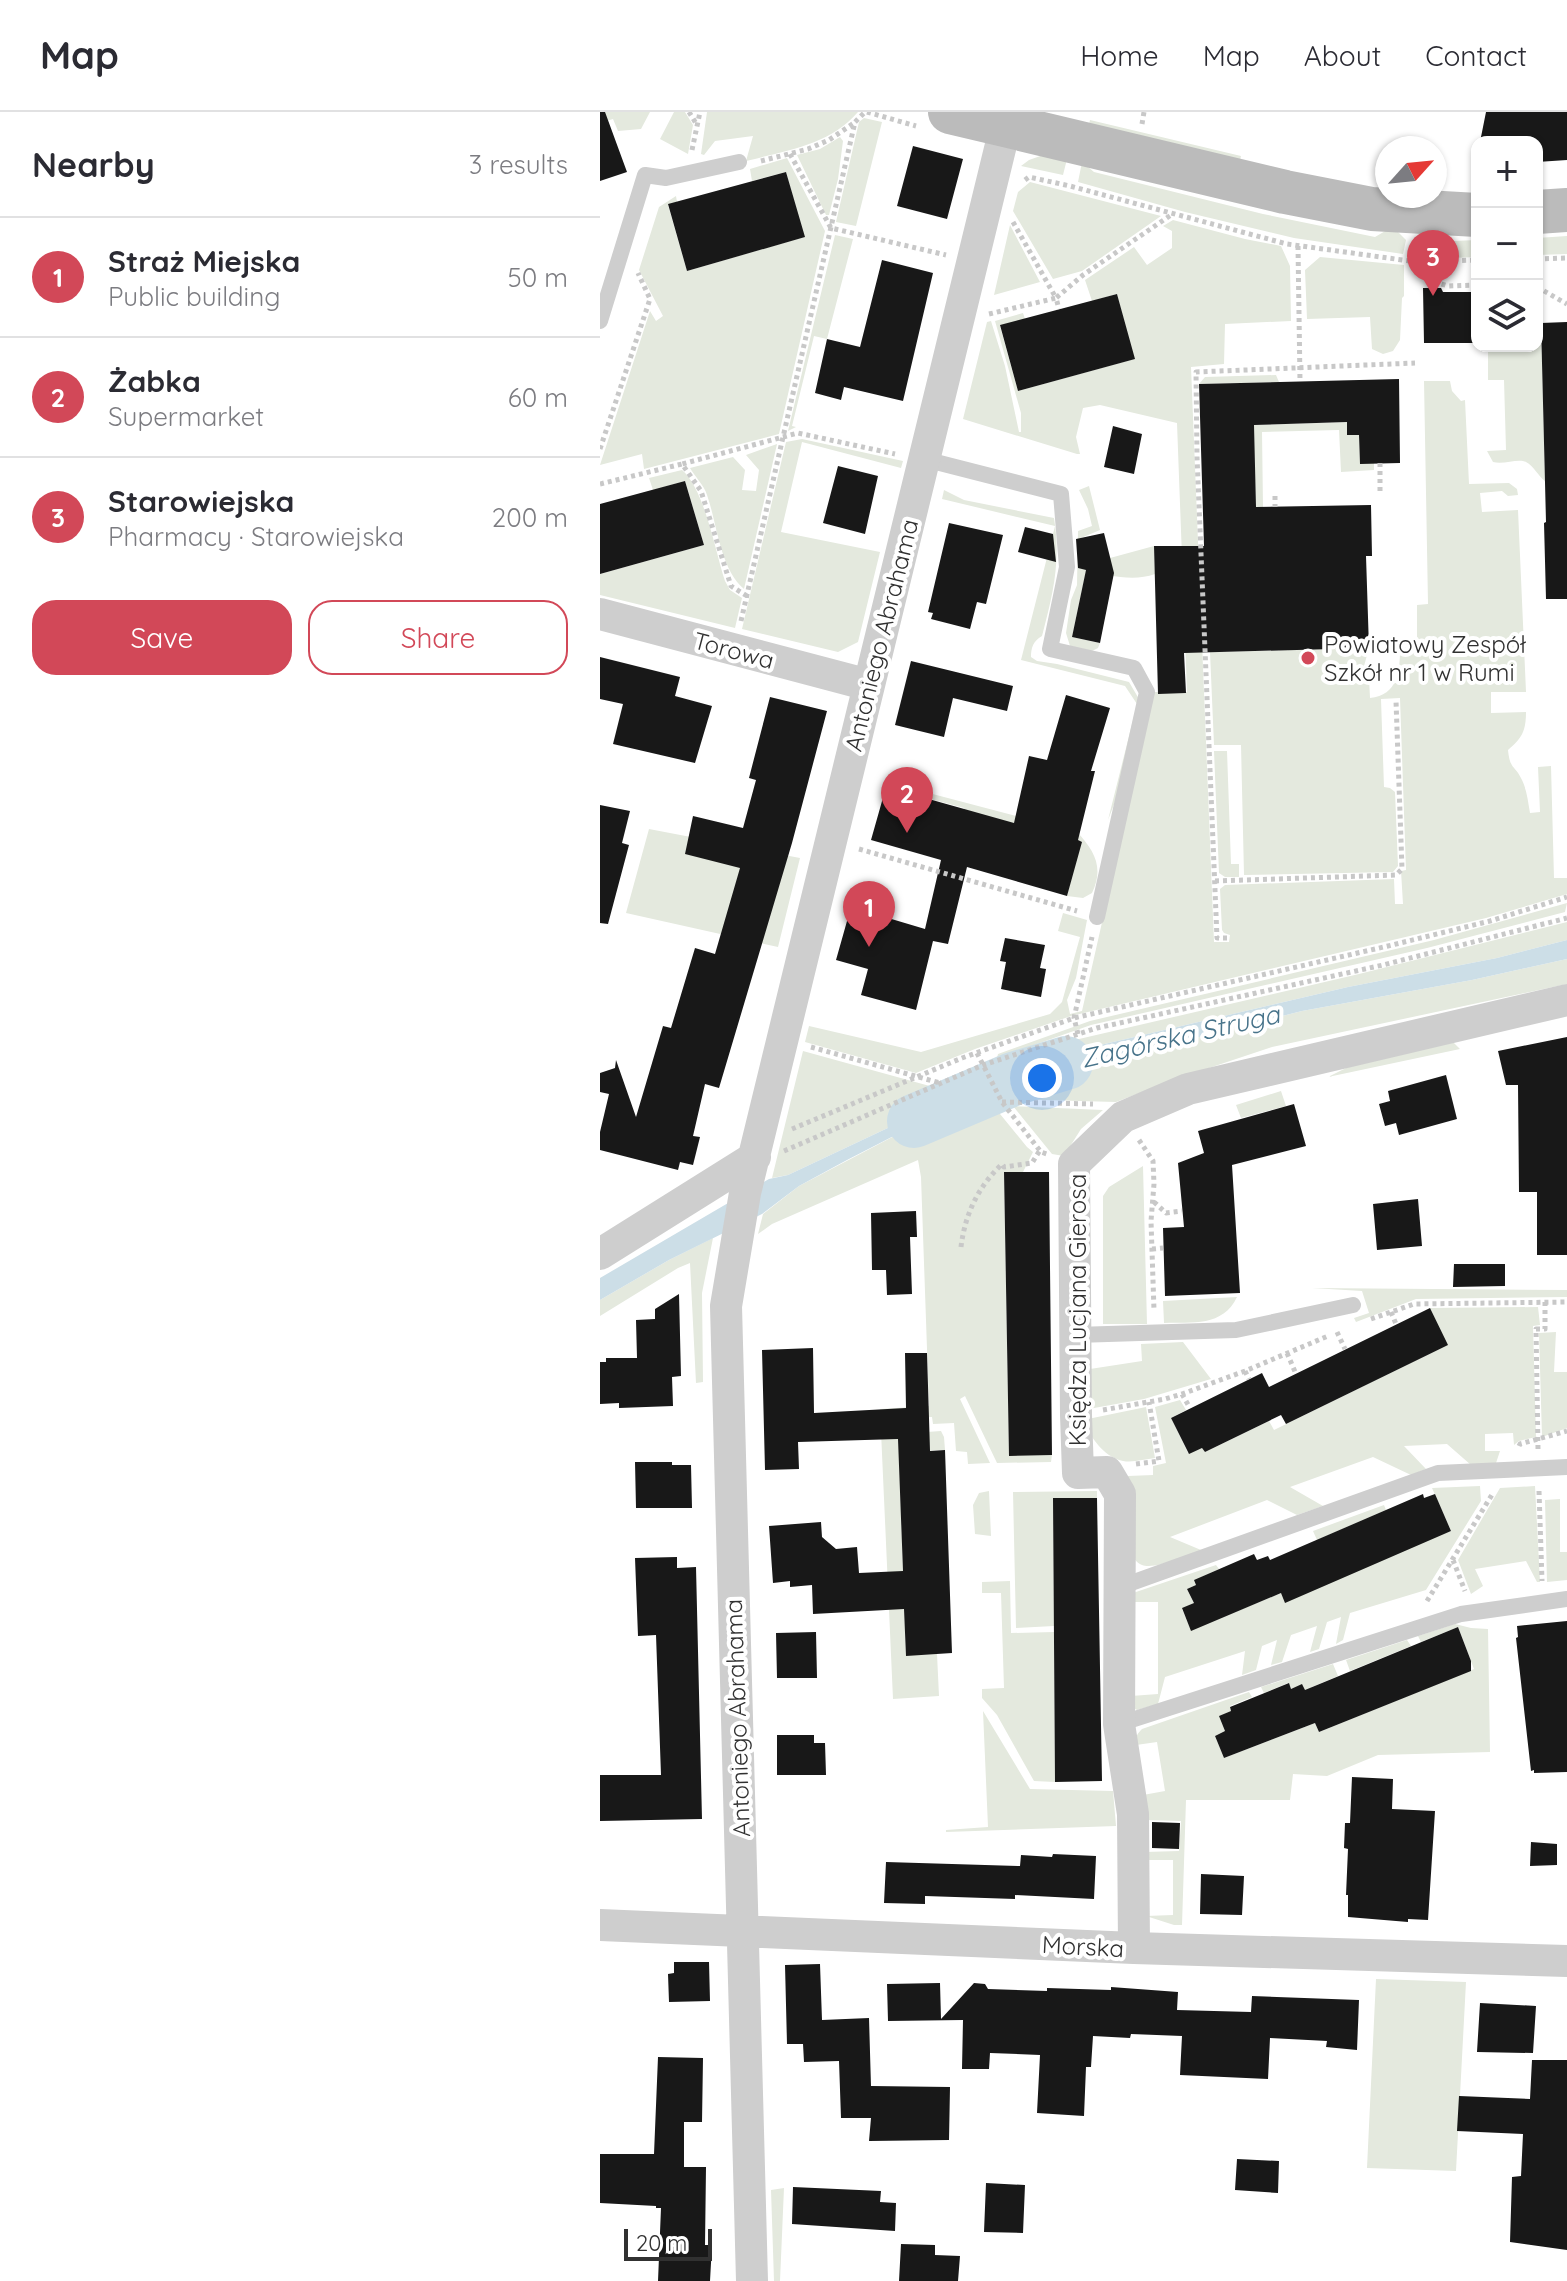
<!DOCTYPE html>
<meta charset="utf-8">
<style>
:root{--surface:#fff;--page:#f2f2f3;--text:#2b2b33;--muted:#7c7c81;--line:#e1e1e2;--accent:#d24858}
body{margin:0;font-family:Quicksand,sans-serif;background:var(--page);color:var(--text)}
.controls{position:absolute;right:24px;top:24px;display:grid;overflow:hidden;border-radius:16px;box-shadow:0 2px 6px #0004}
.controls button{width:72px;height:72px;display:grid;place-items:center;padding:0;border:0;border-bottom:2px solid var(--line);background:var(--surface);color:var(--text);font:40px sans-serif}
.compass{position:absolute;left:775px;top:24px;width:72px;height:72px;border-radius:50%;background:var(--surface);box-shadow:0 2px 6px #0004;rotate:63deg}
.scale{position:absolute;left:24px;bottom:20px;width:88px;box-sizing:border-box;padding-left:8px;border:4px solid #313131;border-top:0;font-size:22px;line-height:28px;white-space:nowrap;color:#313131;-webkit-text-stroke:6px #fff;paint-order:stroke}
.you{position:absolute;left:442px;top:966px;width:28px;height:28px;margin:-20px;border:6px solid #fff;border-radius:50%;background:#1a73e8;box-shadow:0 0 0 12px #1a73e833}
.badge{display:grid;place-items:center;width:52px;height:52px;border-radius:50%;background:var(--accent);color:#fff;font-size:26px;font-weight:700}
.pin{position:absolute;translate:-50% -66px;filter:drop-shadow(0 2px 4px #0008)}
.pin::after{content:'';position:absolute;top:42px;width:28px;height:24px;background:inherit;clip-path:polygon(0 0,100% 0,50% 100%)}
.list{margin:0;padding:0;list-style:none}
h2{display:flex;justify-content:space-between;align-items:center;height:104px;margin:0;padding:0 32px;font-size:34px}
h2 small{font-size:26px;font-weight:400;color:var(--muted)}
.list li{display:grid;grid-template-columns:52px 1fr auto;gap:24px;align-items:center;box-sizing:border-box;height:120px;padding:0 32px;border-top:2px solid var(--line)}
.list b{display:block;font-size:30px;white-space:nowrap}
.list p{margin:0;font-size:26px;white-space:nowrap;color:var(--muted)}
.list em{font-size:26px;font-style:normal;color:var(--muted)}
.actions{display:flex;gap:16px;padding:24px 32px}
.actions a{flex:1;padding:18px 0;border:2px solid var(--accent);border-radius:24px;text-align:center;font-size:28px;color:var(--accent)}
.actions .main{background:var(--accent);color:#fff}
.icon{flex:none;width:44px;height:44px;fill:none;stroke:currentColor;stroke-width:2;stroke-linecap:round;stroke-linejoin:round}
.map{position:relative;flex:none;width:967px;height:2169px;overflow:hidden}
header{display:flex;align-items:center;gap:48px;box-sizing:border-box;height:112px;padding:0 40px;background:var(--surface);border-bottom:2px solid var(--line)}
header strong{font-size:38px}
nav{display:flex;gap:44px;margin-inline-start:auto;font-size:28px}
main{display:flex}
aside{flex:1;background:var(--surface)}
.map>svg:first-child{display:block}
.green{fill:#e4e9de}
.water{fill:#ccdee7}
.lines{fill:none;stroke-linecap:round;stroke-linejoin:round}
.river{stroke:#ccdee7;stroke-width:54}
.building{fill:#181818}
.path{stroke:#c8c8c8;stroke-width:5;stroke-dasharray:4 4;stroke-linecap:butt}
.lane{stroke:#cecece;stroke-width:16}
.street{stroke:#cecece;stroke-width:32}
.secondary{stroke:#bbb;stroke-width:44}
.poi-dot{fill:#d24858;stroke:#fff;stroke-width:3}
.labels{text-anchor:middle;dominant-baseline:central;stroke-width:8;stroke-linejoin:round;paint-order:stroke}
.street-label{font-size:24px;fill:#313131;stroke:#fff}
.poi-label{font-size:24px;fill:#313131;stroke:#fff;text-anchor:start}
.water-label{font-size:26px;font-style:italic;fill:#47738a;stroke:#fff}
</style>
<header>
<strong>Map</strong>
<nav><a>Home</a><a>Map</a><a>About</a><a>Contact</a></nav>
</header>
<main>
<aside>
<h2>Nearby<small>3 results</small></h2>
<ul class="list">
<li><span class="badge">1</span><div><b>Straż Miejska</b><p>Public building</p></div><em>50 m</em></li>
<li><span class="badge">2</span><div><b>Żabka</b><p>Supermarket</p></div><em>60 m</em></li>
<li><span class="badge">3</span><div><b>Starowiejska</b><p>Pharmacy · Starowiejska</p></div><em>200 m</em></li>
</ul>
<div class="actions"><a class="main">Save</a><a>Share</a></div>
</aside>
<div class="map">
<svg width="967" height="2169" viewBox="0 0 967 2169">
<rect width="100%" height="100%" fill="#fff"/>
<path class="green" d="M0,0h50l-9,17 -23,2 -5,-12 -13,4z
M74,0h11l8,13 -5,29 -28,-15z
M107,0h151c-28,33 -73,39 -112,49l7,-25 -38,5 -11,14 -3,-1z
M264,6l18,4 -26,104 -20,-4 23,-100z
M490,8l151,36 -2,9 -151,-36z
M240,25l3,4 -5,38 -9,36h-3l-29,-60 23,-6z
M446,42l21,5 -4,16 -42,-9 8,-6z
M187,46l38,73 -46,203 -135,35 -2,-15 -42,11 50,-154 6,10 7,-5 -24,-46 20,-63 17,-11 1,6 -9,3 19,66 117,-34 -18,-65 -34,9 -2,-12z
M482,50l12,10 169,42 112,23 12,-7 11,2 8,8 -3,14 -109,-16 -109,-26 -107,-30z
M430,70l131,34 -79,55 -29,8 -40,-68 5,-19z
M573,108l72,19 36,7 9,20 1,55 -66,3 -1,40 -33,3 23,575h15l1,-7 -6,-2 -2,-3 -2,-41 5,-4 169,-6 1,25h8l-2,-33 5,-1 -6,-172 -19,1 3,88 6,1 5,4 3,74 -5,6 -149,3 -3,-130h-27l-4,-93 159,-4 -8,29h8l1,21c28,-3 30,-27 30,-50l17,-1v-42l11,-1 -4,-223h26l2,10 9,10 4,-1 4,84 40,-1 8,6 1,6 -10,1 -6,-5 -22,2 2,19 36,-2 8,182h-35v21l35,-1c0,19 -4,26 -18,38 2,20 7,15 14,30 5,10 6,22 8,33l10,-1 -2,-45 13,-1 3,112h13v16l-81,24 -415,98 -96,33 -59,24 -111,-31 4,-16 112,26 129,-38 12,-12 18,-65 -22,-6 5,-18 24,7 -11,58 -9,22 3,14 12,-3 72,-319h33l-10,-269 -77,-18 -17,3 -7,29 4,17h-3l-114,-35 24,-97 4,-1 14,45 14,66h2v-19l-26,-92 28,-8 2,6 -25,7 18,65 116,-32 -17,-65 -25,7 -7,-21 49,-33 13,18 25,-17v-17l-9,-5z
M410,113l30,57 -46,13z
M235,123l18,4 -26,100 -13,-3 -22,90 4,1 -8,4z
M967,124v18l-30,1v-17z
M877,128v17l-54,2 2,-12 5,-5z
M720,145l84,8v31l-2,2 -2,42 -7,11 -10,3 -11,-5 -2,-32 -63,2 -2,-49z
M937,207h3l1,4 4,158c-7,-5 -11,-15 -19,-19 -8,-4 -22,3 -33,0l-6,-11 19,-1 -2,-70h-16v-34h49z
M676,263l3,7 -80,2 6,-7z
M747,310v13h12l1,28h14v7l-33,2 -2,-42 -77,2 1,75h-7l-3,-82z
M202,327l101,22 -2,7 -99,-26 -21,90 99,20 -22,90 -20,10 -96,-23 44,-187z
M177,332l-33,145c-24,-20 -27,-66 -37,-94 -3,-10 -12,-18 -17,-27l43,-11 12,13 -3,20 14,1 3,-21 -13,-15z
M82,358c23,20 33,81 43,111l5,9 12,8 -7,30 -135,-33v-21l104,-29 -19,-64 -32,9 -4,-12z
M489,374l11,44 -19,8 7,26 66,-18 1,28c-22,8 -47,1 -69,-3l-14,66 28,6 -2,5 -6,3 -22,-5 -4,-13 5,-33 6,-15 1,-54 14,-5 -4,-17 -9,-19z
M344,378l20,10 90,18c7,44 -1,76 -12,118 -9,5 -11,12 -11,21l6,4 20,3 72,18 10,17 -19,90 -12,31 29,-116 -12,-18 -104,-26 34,-134 -113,-27z
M614,639h13l4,113h8v13h-14l-6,-4z
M287,670l190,50c18,19 27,36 15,61l-9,5 -16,-2 13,-55 -117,-30 1,-3 -78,-21z
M49,717l151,29 -22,89 -152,-34z
M967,791l-2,9 -138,36 -336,77 -94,33 1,-4 92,-33 344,-81z
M967,810v18l-70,18 -149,29 -252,59 -38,10 -65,22 -1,-8 7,-6 80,-25 280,-65z
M967,847v25l-295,63 -96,32 -60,23 -108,-3 -7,-6 19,-8 81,-23 201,-51 170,-31z
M853,930l7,7 -132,28 26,-13z
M203,939l152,42h7l-174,82 -16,3z
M681,979l5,15 -45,12 -5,-13z
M387,986l40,49 6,5 -10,20 -19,1 5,282h43l-1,7 -54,1 -32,-67 -5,3 30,64 -22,1 -1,-12 -11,-1 -2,-28 -21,1 -1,-7 -23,1 18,14 14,-1 3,6 1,13 -46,2 7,203 31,-1 2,42 -46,3 -13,-290 49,-3 -8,-229 -3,-17 -146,64 -14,10 5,-20 36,-28 120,-63 32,-8z
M413,994l90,4 -22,19 -17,27 -12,-2z
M543,1054l4,158h-44v-128l6,-9z
M113,1126l-11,55 1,89 -7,1 -6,-120 -12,5 -78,48v-16l69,-40z
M712,1176l255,2v7l-151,2 -60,23 -2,-4 15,-5 -7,-22z
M637,1185c-14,30 -45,25 -73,26l-1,-22z
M938,1195l2,18 -7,1 3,111 -17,4 -5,4 -1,-12 -28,1v17h15l-4,12 -25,2 -24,-21 -43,2 22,23 -15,6 -38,-18 -83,30 33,19 -26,9 -30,-15 -97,37 31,13c-13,5 -46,20 -59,15 -6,-2 -9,-8 -11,-15l-3,-74 25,-1v-9l13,-3 -11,-56 25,-7 6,10 -15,8 17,35 14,-5 3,4 64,-31 5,9 173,-85 -17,-37z
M956,1220l-2,40h13v56l-25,9 -3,-104z
M583,1230l28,37 -67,20 -61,11 7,-41 52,-8 -1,-17z
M546,1295l9,51c-10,1 -22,5 -32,3 -21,-5 -32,-24 -40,-41z
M880,1374l1,15 -55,89 -76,23 -7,27 -7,4 5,-27 -14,5 -8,27 -9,3 7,-26 -26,9 -9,27 -11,3 6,-25 -15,6 -6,24 -14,5 3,-24 -80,26 -7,27 -21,6 -4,-2 -2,-12 27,-2v-92h-28l3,-9 83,-28 3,4 -24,11 1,5 -9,4 7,14 -12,6 9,21 90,-37 170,-62 -19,-43z
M935,1374l5,96h-3l-11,-21 -51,8 8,17 -12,8 -13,-34 42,-72z
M389,1379l2,45 -16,-2 -2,-29 6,-12z
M497,1379v7h-44l1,128 -38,2 -3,-136z
M960,1387v53h7v28l-20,2 -2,-82z
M784,1393l2,5 -69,30 -4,-9z
M410,1469l1,52 43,-1 1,150 -21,-1 -37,-66 -15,-17v-9l22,-1 -3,-95h-19v-11z
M855,1512l16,4 17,1 2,123 -112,3 -51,21 -34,-2 -3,26h-104l-4,125h-8l-28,-9 27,-1v-55h-27l-1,-8 34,-1 2,-30 -36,-1 -2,-25 22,-4 -8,-49 -21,3c-1,-8 1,-11 6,-16l107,-37 3,5 -22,9 1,5 -11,5 5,15 -10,5 9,22 91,-35 4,9 155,-63 -16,-42 -37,15 -3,-6z
M807,1528l4,6 -61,25 -4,-11z
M733,1552l5,12 -26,11 -6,7 -4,-9 -11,4 -3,-6 -24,10 -3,-6z
M383,1599l47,78 83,2 3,35 -170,6v-2l42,-3z
M776,1867l90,3 -10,189 -89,-3z
M184,2076l-4,93h-6l-3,-91z"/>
<path class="water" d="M967,828v19l-95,21 -170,31 -201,51 -81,23 -19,8 -8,-15 65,-22 38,-10 252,-59 149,-29z
M379,973l8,13 -36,17 -32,8 -72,37 -48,26 -37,28 -93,46 -69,40v-22l169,-99 19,-4z"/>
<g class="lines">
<path class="river" d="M314,1009l99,-42 53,-16"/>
</g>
<path class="building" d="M0,0h5l22,60 -27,9z
M886,0h81v48l-30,2v-20h-57z
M313,34l50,13 -16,60 -50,-13z
M186,60l19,65 -118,34 -19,-67z
M282,148l51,13 -30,128 -59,-14 -3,13 -26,-7 12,-54 33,8z
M823,176h18l2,4h34v51h-53z
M517,182l18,65 -117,32 -18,-66z
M967,210v277h-21l-2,-76 2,-1 -5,-199z
M799,267l1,84 -40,1 -1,-29h-12v-13l-93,3 2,82 115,-2 1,51h-6l3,92 -185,5 2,40 -28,1 -4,-148h50l-5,-162z
M513,314l29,8 -8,40 -30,-7z
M238,354l40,10 -13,58 -42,-11z
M85,369l19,64 -104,29v-70z
M349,411l54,12 -17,69 -9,-2 -7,27 -39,-10 2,-6 -5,-1z
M425,415l28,7 3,28 -38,-10z
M504,421l10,40 -14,70 -28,-6 14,-67 -8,-2 -2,-29z
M0,545l80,20 -5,19 37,10 -17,57 -82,-19 10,-40 -23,-5z
M311,549l102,25 -6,25 -54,-13 -9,39 -49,-12z
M466,583l44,13 -19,63h4l-17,69 4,2 -15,54 -100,-29 -19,77 -15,-3 -17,69 -55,-15 7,-26 -32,-9 13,-46 17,5 2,-7 57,17 16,-69 -70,-20 15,-53 128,36 15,-67 18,4z
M170,585l57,14 -35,132 -73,245 -14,-4 -12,52 7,1 -7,28 -13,-3 -2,8 -78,-20v-18l9,-38 -9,-2v-19l15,-5 1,-8 20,57 27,-91 8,2 24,-80 20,6 25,-86 -55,-14 8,-38 50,12 13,-48 -7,-2z
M0,693l30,6 -8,32 7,2 -21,79 -8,-1z
M405,826l40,7 -5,23 6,1 -5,28 -40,-8 5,-27 -6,-1z
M967,925v218h-30v-63h-18l-1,-107h-12l-8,-34z
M846,963l11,44 -58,16 -3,-12 -11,3 -6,-22 11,-3 -2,-10z
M694,992l12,42 -74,19 8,128 -75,3 -2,-68 21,-1 -6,-64 26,-10 -6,-22z
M404,1060h45l3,283 -43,1z
M818,1087l4,47 -45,4 -4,-46z
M316,1099l1,26h-7l2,57 -25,1 -1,-25h-14l-1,-57z
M854,1152h51v22l-52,1z
M79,1182l2,82 -9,1 1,29 -54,2v-5l-19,1v-42h6v-4h31l-1,-38 19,-1v-10z
M830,1196l18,37 -162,79 -5,-9 -76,37 -3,-4 -13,6 -18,-36 91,-45 7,14z
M213,1236l1,65 92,-5 -1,-55h22l3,98 15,-1 7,203 -46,3 -2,-47 -91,5 -1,-29 -22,2v-6l-17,2 -4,-57 52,-4 1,15 14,12 21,-2 2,26 44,-2 -5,-132 -100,3 1,27 -34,1 -3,-120z
M35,1350h37v3h19l1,43h-56z
M823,1382l1,4 11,-4 16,37 -166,72 -4,-10 -90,38 -9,-23 12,-5 -7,-14 9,-4 -2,-5 60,-26 3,6 11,-4 2,4z
M453,1386h44l5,283 -47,1z
M77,1445v11l19,-1 6,252 -102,2v-46h61l-5,-140 -18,1 -3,-78z
M967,1509v151l-33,1v-3l-3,1 -15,-133 2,-1 -1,-11z
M858,1515l13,34v10l-152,61 -4,-9 -91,35 -9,-22 10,-5 -6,-15 12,-5 -1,-4 59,-24 2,6 11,-5 3,6z
M216,1520l1,46h-40l-1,-45z
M177,1623h37v8h11l1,32h-49z
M752,1665l41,2 -1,30 43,2 -7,109 -20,-1v3l-60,-5v-22h-2l2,-46 -4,-1 1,-25h5z
M552,1710l28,1 -1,26 -27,-1z
M931,1730l26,2v21l-27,1z
M453,1742l43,2 -2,43 -79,-4v4l-90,-3v8l-41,-1 2,-41 134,4 1,-11 31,2z
M601,1762l43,2 -2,39 -42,-1z
M74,1850h35l1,39 -41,1 -1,-28 6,-1z
M220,1852l2,56 47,-2 2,68 79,1 -1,53 -80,1 2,-23h-30l-2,-57 -35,1 -1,-18h-16l-2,-79z
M340,1871l1,36 33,-36 11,1 3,5 59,2v-3l64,2v-3l67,5 -1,18 74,2 1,-16 107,4 -2,50 -31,-3 1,-6 -57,-3 -2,41 -88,-4 2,-39 -51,-2 -1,4 -37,-2 -2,31h-5l-2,49 -47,-3 3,-58 -50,-2 -1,16h-27l1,-49 -75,1 -1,-37z
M880,1891l56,3 -3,47 -56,-1z
M58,1945l45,1 -1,64h-18v45h22l-1,78h7l-2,36h-52l3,-73h-5v-2l-56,-3v-49h54z
M932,1948h35v190l-57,-8 2,-65 9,-1 2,-42 -66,-3 2,-35 71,3z
M637,2047l42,2 -1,32 -43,-3z
M386,2071l39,2 -2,48 -39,-1z
M193,2075l88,4 -1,11 16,1 -1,28 -103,-7z
M301,2132l34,1v10l25,1 -2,25h-59z"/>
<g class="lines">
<path class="path" d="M89,0l8,13
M267,0l49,14
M542,12l2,-12
M92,38l8,-38
M190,42l41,74 115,27
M161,49l47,-12 21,-9 25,-17
M425,68l4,-3 41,9 217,58 130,18 60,-2
M413,110l43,76 27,-23 88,-60
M698,134l2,135
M937,147l30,-1
M822,150l9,19 17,5 29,-1
M937,175l30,17
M389,202l67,-16 3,11
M0,337l50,-150 -12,-26
M780,351v31
M0,372l82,-20
M675,384v11
M147,484l-16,-10 -30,-95 -19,-27 116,-31 97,21
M141,509l114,-499 10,-10
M259,737l218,62
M615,769l181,-6 6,-6 -6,-168
M627,826h-10l-20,-481 -1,-85 219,-9
M478,922l-4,-16 18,-81
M211,935l129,36
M377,941l25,49 39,50 6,2
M402,990l91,2
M192,1017l170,-71 112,-40 314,-72 102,-25 77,-24
M539,1028l14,21 1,23 -3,37 3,89
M184,1039l199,-86 114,-37 286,-63 184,-47
M554,1090l12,11 16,-2
M361,1135c4,-33 17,-60 41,-83l2,3 28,-4 8,-13
M552,1137l11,-1
M791,1200l5,12
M771,1207l43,-15 153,-2
M737,1220l8,17
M687,1241l9,21
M645,1259l4,8
M582,1282l8,14
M503,1298l62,-11 17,-5 63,-23 83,-35
M919,1334l1,-2 47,-13
M938,1337l-2,-120h9v-27
M536,1352l23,-3 -10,-59
M939,1379l3,90
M853,1448l12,31
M827,1489l66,-108"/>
<path class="lane" d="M0,209l45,-146 21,3 73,-16
M324,347l137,35 6,73 -17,82 84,19 13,24 -50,225
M476,1223l160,-5 117,-25
M520,1475l318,-114 129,-6
M519,1612l342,-110 106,-15"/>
<path class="street" d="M0,502l269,71
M0,1142l155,-97
M0,1813l534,23 433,13
M534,1836l-1,-134 -14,-90 1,-230 -13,-22 -29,1 -2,-58 -2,-251 49,-47 65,-28 379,-89
M152,2169l-26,-975 19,-113 264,-1081"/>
<path class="secondary" d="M350,0l335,80 87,17 105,6
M937,100l30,-2"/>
</g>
<circle class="poi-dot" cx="708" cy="546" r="8"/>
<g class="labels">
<g class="street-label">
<text transform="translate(281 523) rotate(-76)">Antoniego Abrahama</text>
<text transform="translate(134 538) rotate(15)">Torowa</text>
<text transform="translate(477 1198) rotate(-90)">Księdza Lucjana Gierosa</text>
<text transform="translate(137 1606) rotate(-92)">Antoniego Abrahama</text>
<text transform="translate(483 1834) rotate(3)">Morska</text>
</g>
<g class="poi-label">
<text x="724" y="532">Powiatowy Zespół<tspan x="724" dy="28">Szkół nr 1 w Rumi</tspan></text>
</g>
<g class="water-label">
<text transform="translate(580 924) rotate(-13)">Zagórska Struga</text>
</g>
</g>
</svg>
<div class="controls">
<button>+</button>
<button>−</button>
<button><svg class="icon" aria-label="layers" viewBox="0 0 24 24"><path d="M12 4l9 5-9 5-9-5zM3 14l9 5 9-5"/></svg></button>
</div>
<svg class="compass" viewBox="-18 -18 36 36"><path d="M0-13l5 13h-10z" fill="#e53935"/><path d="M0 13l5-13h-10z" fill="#7c7c81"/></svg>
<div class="scale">20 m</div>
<div class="you"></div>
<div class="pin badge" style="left:269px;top:835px">1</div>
<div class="pin badge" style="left:307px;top:721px">2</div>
<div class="pin badge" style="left:833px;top:184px">3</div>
</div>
</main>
